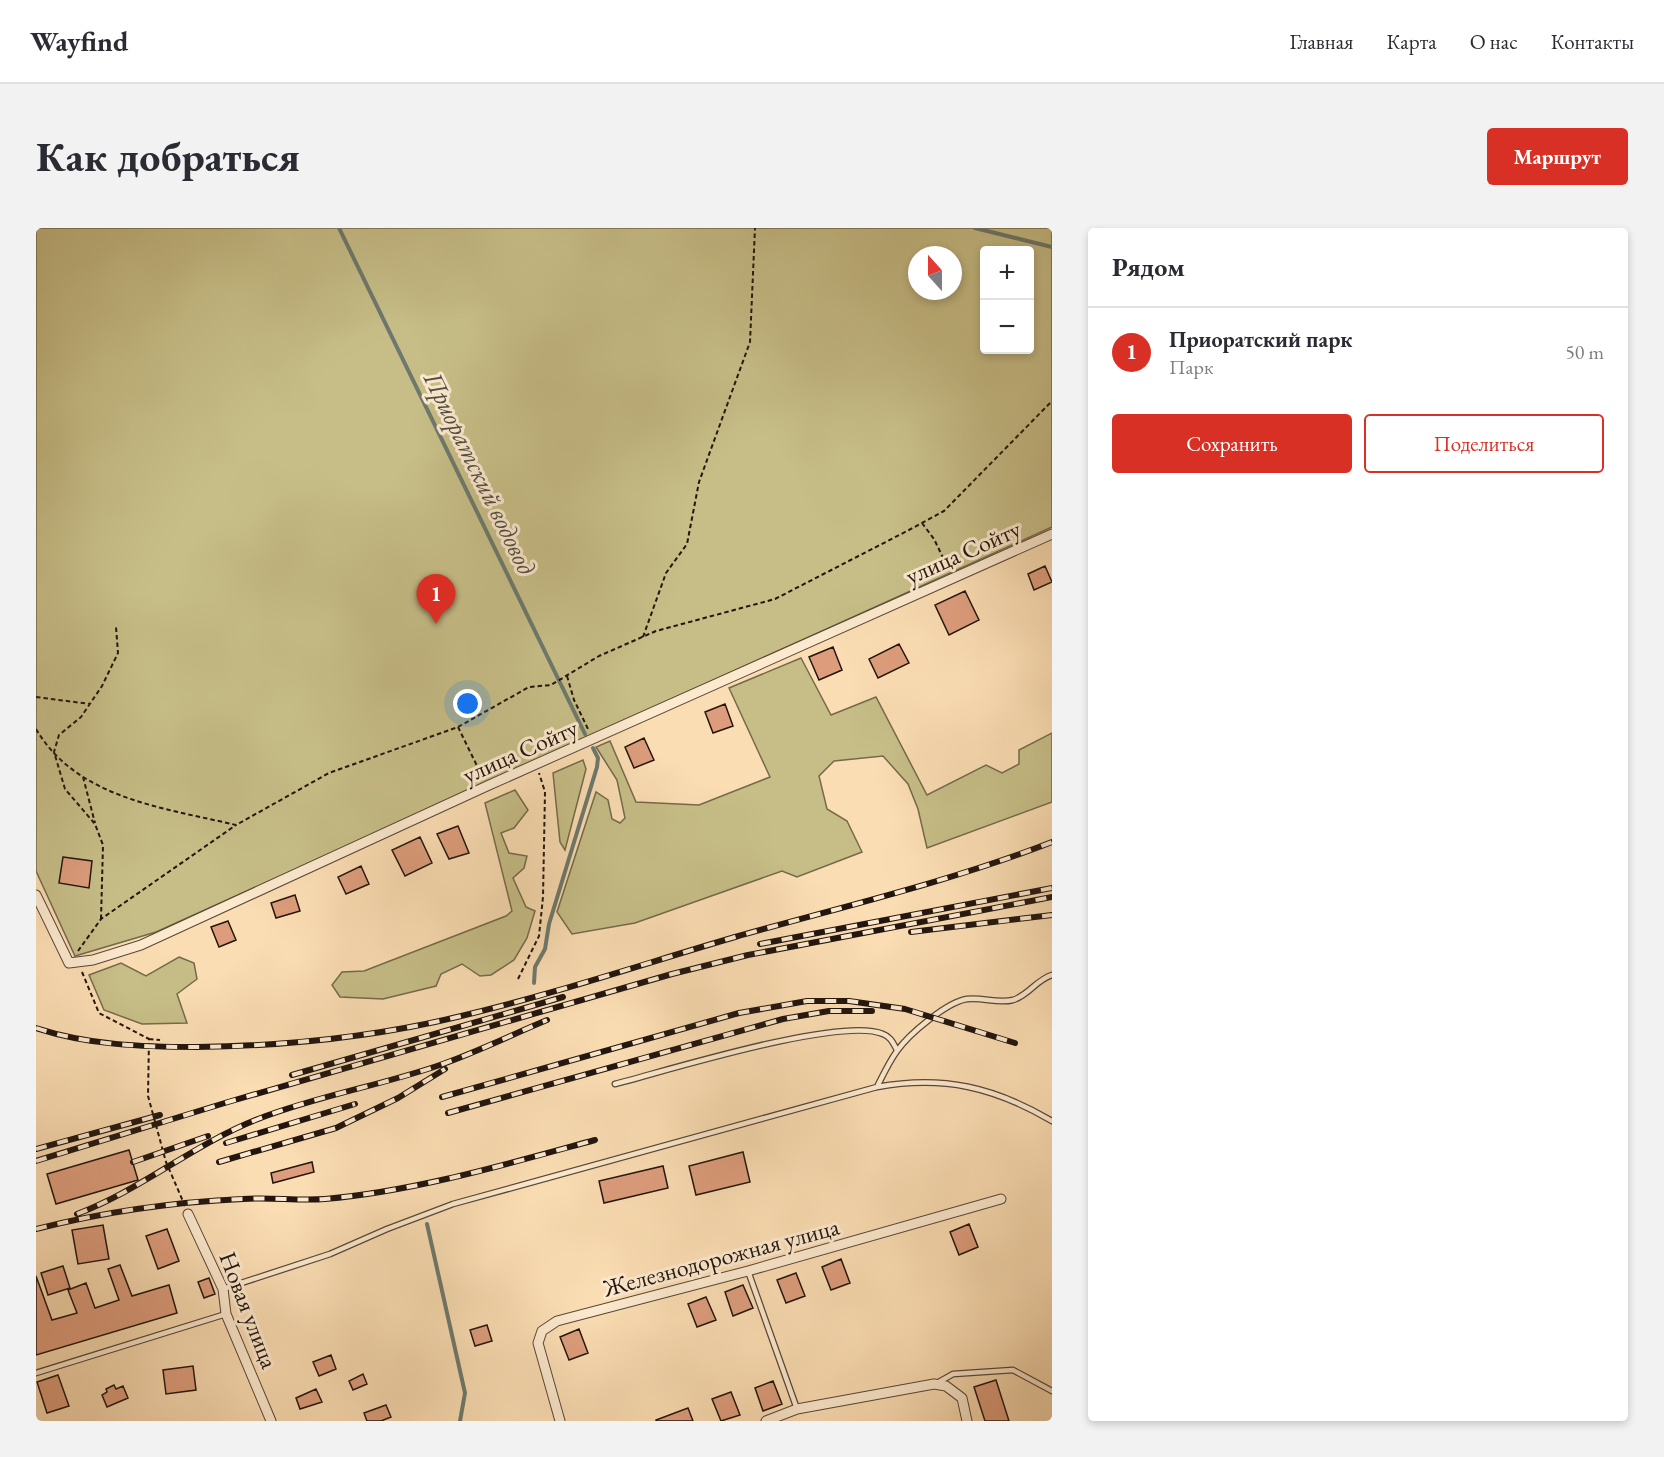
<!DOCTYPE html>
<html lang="ru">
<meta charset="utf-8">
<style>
:root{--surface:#fff;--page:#f2f2f3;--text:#2b2b33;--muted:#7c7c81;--line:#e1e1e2;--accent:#d93025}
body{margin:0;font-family:"EB Garamond",serif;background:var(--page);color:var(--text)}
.controls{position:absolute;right:18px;top:18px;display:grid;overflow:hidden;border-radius:6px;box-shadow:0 3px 9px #0003}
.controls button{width:54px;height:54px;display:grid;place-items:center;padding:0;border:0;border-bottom:2px solid var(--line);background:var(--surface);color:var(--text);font:30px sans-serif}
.compass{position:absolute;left:872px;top:18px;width:54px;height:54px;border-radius:50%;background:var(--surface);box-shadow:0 3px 9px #0003;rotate:339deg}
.you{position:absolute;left:432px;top:476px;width:21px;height:21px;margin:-15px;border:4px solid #fff;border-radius:50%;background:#1a73e8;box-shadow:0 0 0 9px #1a73e833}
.badge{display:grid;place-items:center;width:39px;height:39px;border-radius:50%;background:var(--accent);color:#fff;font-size:20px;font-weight:700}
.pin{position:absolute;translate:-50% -50px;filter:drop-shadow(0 2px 3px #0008)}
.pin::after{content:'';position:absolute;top:32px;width:21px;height:18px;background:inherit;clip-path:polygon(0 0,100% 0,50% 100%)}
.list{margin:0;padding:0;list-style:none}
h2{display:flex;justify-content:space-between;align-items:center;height:78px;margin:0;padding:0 24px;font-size:26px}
h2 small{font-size:20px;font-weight:400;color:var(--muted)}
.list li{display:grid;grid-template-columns:39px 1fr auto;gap:18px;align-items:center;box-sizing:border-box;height:90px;padding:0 24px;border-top:2px solid var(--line)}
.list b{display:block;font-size:22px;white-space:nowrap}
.list p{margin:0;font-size:20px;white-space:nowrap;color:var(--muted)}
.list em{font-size:20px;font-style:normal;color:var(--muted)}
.actions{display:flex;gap:12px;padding:18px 24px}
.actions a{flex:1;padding:14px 0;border:2px solid var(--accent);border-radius:6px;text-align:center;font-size:21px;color:var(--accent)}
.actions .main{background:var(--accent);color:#fff}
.map{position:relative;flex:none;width:1016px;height:1193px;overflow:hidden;border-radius:6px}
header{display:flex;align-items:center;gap:36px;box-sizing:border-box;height:84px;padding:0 30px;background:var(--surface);border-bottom:2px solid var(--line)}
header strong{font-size:28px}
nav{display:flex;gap:33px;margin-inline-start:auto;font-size:21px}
.intro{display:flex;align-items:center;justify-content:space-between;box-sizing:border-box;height:144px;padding:0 36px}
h1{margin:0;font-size:42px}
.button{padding:15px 27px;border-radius:6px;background:var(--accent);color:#fff;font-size:21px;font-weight:700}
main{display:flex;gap:36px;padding:0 36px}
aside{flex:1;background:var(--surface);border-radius:6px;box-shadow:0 3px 9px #0003}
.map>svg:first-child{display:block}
.green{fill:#c7be87;stroke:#746a4b;stroke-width:1.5;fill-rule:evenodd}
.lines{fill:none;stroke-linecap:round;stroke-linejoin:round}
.stream{stroke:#6d796d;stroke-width:4}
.building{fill:#dd9d7c;stroke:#22150f;stroke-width:1.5}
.service-casing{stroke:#584738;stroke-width:7}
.minor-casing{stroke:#584738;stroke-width:11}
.path{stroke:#22150f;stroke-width:2;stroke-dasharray:4.5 3;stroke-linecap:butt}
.service{stroke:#fce9ce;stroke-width:4.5}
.minor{stroke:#fce9ce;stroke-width:9}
.rail-casing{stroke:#22150f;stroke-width:6}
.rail{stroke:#fce9ce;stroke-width:4;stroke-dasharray:11;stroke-linecap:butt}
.labels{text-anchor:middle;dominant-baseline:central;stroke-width:6;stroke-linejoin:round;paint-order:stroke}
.street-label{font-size:24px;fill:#22150f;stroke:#fce9ce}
.water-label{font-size:26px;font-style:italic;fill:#4e4f46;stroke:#fce9ce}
</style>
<header>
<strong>Wayfind</strong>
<nav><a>Главная</a><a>Карта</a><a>О нас</a><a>Контакты</a></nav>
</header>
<div class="intro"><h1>Как добраться</h1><a class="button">Маршрут</a></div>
<main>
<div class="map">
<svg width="1016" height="1193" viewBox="0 0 1016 1193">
<rect width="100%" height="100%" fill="#fbddb3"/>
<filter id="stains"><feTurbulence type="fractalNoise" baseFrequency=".00333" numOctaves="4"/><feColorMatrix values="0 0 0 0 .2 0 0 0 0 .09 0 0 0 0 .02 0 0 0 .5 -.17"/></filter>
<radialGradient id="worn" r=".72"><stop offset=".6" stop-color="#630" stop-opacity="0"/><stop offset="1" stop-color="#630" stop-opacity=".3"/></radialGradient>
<path class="green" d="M0,0h1016v299l-896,405 -81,24 -39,-85zM948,22h45v100h-45zM881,27h36v36h-36z
M765,430l30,57 45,-18 51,98 59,-30 16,8 17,-9v-14l33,-17v69l-125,46 -9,-39 -10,-25 -25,-28 -49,5 -15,15 8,33 20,12 15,31 -65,25 -15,-6 -147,52 -63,11 -15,-22 39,-120 12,8 4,19 8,4 5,-5 -8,-38 -21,-33 14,-6 26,61 63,3 71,-28 -41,-89z
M547,532l3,9 -21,81 -5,-8 -7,-69z
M479,562l13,20 -14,18 -13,5 8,20 18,3 -3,12 -11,10 13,29 9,4 -8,27 -13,22 -23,15 -11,1 -18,-12 -21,10 -5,12 -53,13 -43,-2 -8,-12 10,-13 22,-1 142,-55 6,-5 -27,-108z
M143,729l15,6 3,16 -20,15 10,29 -45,1 -38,-14 -15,-35 32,-12 25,13z"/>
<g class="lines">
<path class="stream" d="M303,0l246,506
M939,0l77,19
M498,755l1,-16 10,-18 4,-25 48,-157 1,-9 -5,-10
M391,996l38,169 -5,28"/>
</g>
<path class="building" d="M1009,338l7,16 -18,8 -6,-16z
M929,363l14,29 -30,15 -14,-30z
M863,416l10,19 -31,15 -9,-19z
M797,419l9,23 -23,10 -10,-23z
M689,476l8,22 -20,7 -8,-21z
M608,510l10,22 -20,8 -9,-21z
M422,598l11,27 -20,6 -12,-25z
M384,609l12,26 -27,13 -13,-26z
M27,629l29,4 -3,27 -30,-5z
M325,638l8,18 -23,10 -8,-17z
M259,667l5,16 -24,7 -5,-15z
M192,693l8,19 -17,7 -8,-20z
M93,922l9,30 -82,24 -9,-30z
M707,924l7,30 -54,13 -7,-29z
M276,934l2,10 -41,11 -2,-10z
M627,938l5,22 -64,15 -5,-22z
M933,996l9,23 -19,8 -9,-23z
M67,997l6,34 -31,5 -6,-34z
M131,1001l12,32 -21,8 -12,-33z
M805,1031l9,24 -19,7 -9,-23z
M84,1037l12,31 37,-11 8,28 -141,42v-79l16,44 25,-7 -9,-23 18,-7 9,25 24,-8 -11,-31z
M27,1038l7,22 -22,7 -7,-22z
M760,1045l9,23 -19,7 -9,-23z
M173,1050l6,16 -11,4 -6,-16z
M707,1057l10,23 -20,8 -8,-24z
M670,1069l10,23 -19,7 -9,-23z
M451,1097l5,16 -17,5 -5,-16z
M543,1101l9,24 -19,7 -9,-23z
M295,1127l5,14 -17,7 -6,-14z
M157,1138l3,24 -30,4 -3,-24z
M327,1146l4,10 -14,6 -4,-9z
M22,1147l11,31 -22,7 -10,-31z
M960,1152l13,41h-24l-11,-34z
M737,1153l9,23 -19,7 -8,-23z
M78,1157l2,4 7,-3 5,12 -21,9 -5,-12 5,-3 -1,-3z
M280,1161l6,13 -22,7 -4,-11z
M695,1164l9,23 -19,6 -9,-22z
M350,1177l5,12 -10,4h-14l-3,-8z
M652,1180l5,13h-37v-1z"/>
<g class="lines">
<defs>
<path id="service" d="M579,856c51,-13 226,-68 268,-50 8,3 10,9 14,16
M841,859c6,-12 12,-25 20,-36 12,-17 50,-49 70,-52 16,-2 31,5 46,1 16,-5 23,-20 39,-25
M712,1043l49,138
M187,1061l107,-35 57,-25 66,-25 424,-117c66,-12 117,0 175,34
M0,1145l190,-59
M901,1155l16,-9 60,-4 39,21"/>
<path id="minor" d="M0,667l33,68 24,-3 48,-15 346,-159 565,-252
M152,986l35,75 3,25 45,107
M524,1193l-22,-78 4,-12 15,-10 191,-50 253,-72
M730,1193l31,-12 137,-25 12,2 16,12 5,23"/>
</defs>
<use href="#service" class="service-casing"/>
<use href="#minor" class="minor-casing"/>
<path class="path" d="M886,295l12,16 15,31
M607,409l23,-64 21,-29 12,-62 51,-140 5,-114
M531,448l7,24 14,29
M0,469l54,7
M422,499l25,51
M0,501c41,70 129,79 200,96l93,-52 129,-46 71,-40 22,-2 48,-29 57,-25 119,-32 134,-69 35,-19 108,-110
M47,549l12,46
M65,691l2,-74 -8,-21 -30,-35 -11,-37 5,-17 22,-18 21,-31 16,-33 -2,-26
M42,723l23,-32 135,-94
M46,744l17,41 50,26 -1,57 18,66 19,44
M482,751l21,-43 4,-39 2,-105 -6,-19
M113,811l11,1"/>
<use href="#service" class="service"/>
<use href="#minor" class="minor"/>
<defs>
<path id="rail" d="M875,704l141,-17
M724,716l292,-56
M0,800c52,17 107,19 161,19 86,-1 176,-10 260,-30 94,-22 186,-53 278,-80 106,-30 214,-55 317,-95
M256,847l271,-78
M406,869l297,-84 68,-12h42l56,8 110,34
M412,885l335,-94 46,-8h43
M190,915l129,-39
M0,921l124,-34
M0,933l192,-59 444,-128 76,-19 304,-58
M97,934l75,-26
M183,934l117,-34 62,-30 47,-29
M41,986c64,-24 117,-70 181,-95 59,-23 120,-33 179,-53 38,-13 74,-31 110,-46
M0,1001c68,-17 137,-27 207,-30 27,-2 55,2 82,0 91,-8 182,-35 270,-59"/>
</defs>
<use href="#rail" class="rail-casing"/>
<use href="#rail" class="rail"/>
</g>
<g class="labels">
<g class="street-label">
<text transform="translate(927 324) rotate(-24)">улица Сойту</text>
<text transform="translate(484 523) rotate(-24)">улица Сойту</text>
<text transform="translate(685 1029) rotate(-15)">Железнодорожная улица</text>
<text transform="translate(213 1082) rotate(69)">Новая улица</text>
</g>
<g class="water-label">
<text transform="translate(444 245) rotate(64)">Приоратский водовод</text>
</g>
</g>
<rect width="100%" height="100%" filter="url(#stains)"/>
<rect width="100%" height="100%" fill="url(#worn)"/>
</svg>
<div class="controls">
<button>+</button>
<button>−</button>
</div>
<svg class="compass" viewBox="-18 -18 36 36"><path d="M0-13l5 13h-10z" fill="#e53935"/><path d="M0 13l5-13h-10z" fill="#7c7c81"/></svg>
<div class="you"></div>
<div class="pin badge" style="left:400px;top:396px">1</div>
</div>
<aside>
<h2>Рядом<small></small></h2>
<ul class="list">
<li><span class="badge">1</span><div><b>Приоратский парк</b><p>Парк</p></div><em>50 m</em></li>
</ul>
<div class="actions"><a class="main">Сохранить</a><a>Поделиться</a></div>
</aside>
</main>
